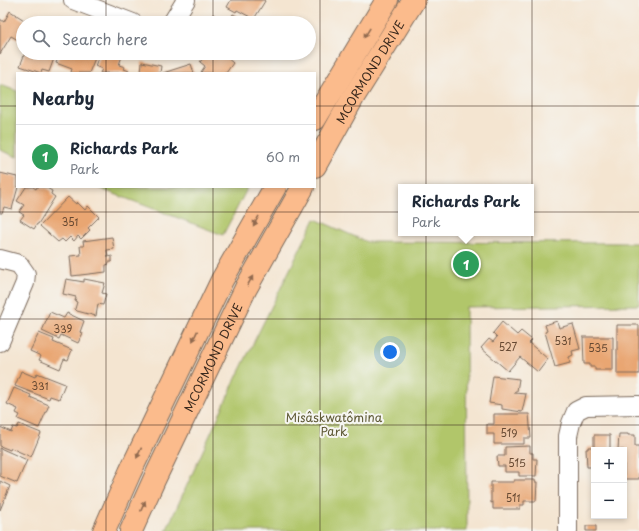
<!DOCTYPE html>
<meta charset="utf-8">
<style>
:root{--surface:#fff;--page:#f6f6f7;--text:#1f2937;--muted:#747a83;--line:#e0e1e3;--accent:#b5179e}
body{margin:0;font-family:"Playpen Sans",sans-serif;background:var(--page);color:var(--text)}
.controls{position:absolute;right:12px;bottom:12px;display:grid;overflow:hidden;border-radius:0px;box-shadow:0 2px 6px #0003}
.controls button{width:36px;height:36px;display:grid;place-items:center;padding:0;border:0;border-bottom:1px solid var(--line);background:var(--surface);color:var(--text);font:20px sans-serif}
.you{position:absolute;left:390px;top:352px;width:14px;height:14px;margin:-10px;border:3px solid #fff;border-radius:50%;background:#1a73e8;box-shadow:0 0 0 6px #1a73e833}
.badge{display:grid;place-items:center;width:26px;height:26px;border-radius:50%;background:var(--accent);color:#fff;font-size:13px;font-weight:700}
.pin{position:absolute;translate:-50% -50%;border:2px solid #fff;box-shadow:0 1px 4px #0006}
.popup{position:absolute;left:398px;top:184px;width:136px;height:52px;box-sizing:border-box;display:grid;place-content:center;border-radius:0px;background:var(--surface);filter:drop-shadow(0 1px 3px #0005);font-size:13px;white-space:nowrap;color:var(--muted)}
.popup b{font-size:15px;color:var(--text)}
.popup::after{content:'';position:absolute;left:50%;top:100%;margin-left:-8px;border:8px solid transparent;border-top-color:var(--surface)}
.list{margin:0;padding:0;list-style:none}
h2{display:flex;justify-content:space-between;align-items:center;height:52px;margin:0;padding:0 16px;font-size:17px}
h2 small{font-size:13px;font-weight:400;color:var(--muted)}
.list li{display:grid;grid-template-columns:26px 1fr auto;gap:12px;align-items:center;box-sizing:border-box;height:64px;padding:0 16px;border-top:1px solid var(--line)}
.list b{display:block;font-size:15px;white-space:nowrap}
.list p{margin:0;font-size:13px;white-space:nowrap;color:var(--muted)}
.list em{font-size:13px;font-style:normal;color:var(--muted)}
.icon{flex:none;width:22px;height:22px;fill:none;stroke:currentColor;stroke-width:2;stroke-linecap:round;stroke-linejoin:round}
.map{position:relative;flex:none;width:639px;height:531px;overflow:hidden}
.search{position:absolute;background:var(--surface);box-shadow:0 2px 6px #0003;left:16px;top:16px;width:300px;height:44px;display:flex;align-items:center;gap:10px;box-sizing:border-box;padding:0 14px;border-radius:22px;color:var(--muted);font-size:15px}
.panel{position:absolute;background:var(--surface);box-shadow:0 2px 6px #0003;left:16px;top:72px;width:300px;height:116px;border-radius:0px}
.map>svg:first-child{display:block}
.green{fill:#b1c66a;stroke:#767844}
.building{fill:#e9a672}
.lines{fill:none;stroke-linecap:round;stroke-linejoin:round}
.minor-casing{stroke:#7c6b5d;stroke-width:20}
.major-casing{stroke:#7c6b5d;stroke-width:24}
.minor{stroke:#fff;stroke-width:18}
.major{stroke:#fbbb8c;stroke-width:22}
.oneway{fill:#916b50}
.grid{fill:none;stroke:#3b2a1e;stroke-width:1;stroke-opacity:0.55}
.labels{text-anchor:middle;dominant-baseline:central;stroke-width:4;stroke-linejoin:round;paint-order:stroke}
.number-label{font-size:10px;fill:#664933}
.street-label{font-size:12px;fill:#3b2a1e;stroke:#f6f6f2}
.park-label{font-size:12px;fill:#5e5935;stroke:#f6f6f2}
</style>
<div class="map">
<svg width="639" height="531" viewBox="0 0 639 531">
<rect width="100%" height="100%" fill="#f6f6f2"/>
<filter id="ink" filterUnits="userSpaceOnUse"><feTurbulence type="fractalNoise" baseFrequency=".025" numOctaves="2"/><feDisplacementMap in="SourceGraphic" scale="8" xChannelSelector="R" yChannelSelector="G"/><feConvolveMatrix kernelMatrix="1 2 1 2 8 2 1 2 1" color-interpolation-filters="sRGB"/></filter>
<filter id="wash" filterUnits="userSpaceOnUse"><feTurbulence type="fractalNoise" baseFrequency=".012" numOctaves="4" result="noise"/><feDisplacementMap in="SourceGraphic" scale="16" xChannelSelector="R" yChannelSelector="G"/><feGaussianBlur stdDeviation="0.9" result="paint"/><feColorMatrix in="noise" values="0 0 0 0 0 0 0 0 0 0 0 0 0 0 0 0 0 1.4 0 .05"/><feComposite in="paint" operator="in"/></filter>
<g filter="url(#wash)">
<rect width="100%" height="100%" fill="#f4e5d1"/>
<path class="green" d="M0,85l17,6v66l-17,-7z
M96,187h152l-25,48z
M315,219l52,23 272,1v62l-173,2 1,224h-301l72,-157z"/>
<g id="blocks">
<path class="building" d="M231,0h33l1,1 -11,18 -17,-9 -1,2 -9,-5z
M10,11l19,12h-6v9l-5,8 -7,-4 -11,18v-35l4,3z
M213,14l9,6 2,-2 5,3 4,-7 16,9h-41z
M32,20l7,2 1,-1 4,2h-13z
M25,53h31l-7,19 -7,-2 -1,3 -21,-7z
M60,53h37l-8,20h-16l-2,-1 1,-3 -16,-6z
M100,53h23l-4,12 6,2 -1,2 5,2 -1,2h-28l2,-4 -7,-3z
M201,53h28l-3,4 7,6 -7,10h-24l-1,-1 4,-6 -5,-4 5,-6z
M142,62l19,4 -1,7h-19z
M191,64l3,9h-31z
M0,173l17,4v10h1l-6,22 -8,-2 -2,6h-2z
M26,187h7l3,2 1,-2h8l7,4 -1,3 4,3 -17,27h-1l-3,5 -14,-9 4,-5 -5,-3 5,-7 -7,-4z
M68,197l8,7 1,-2 8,8 3,-4 11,11 -11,11 2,2 -9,9 -3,-3 -4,5 -4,-4 -5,5 -3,-3 -4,3 -18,-16z
M112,237l2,12 -7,1 1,7 4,-1v6h-3v2l-3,1v7l-34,4 -2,-20 11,-1 -1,-9h4l-1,-5z
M66,279l18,3v-3l21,4 -3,10 4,1 -3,11 -5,-1 -2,12 -19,-5 -2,-2 2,-7 -2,-1 1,-4 -13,-3z
M50,312l14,6 3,-5 17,8 -4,11 3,1 -5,10 -17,-8 -2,4 -17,-8z
M557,321l2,7 14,-4 7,25 -8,2 1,4 -4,2 1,6 -15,4 -10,-35 2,-1 -2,-6z
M502,322l15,13 4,-4 11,9 -3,3 19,16 -10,13 -18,-15 -12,14 -27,-23 8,-9 4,3 4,-5 -4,-4z
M617,325h22v49h-22z
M39,333l15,6 -1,3 19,8 -4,10 -4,-1 -4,10 -21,-9 2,-4 -11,-5z
M583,337h30v33h-18v-3h-5v-3h-6z
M21,371l14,6 2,-4 28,11 -6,15 -9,-3 -1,3 -34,-13z
M493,376l26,3 -2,12h-2l-1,2 12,1 -4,18 -20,-3v-4l-13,-2z
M14,388l17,7 -1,2 19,8 -10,23 -21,-9 2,-4 -4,-2 2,-4 -11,-5z
M494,414h35l2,24h-7v6h-30v-10h-7v-10h7z
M19,424l22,9 -10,24 -20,-9 -1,2 -10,-4v-19l11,5 2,-5 4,1z
M619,434h9v1h7v11h4v33h-15v-29h-6z
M594,435h16v15h-16v17h-7l-1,-18h2v-2h6z
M530,446v7h3v6h4l-1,17h-17v-4h-14v-6h-7l-1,-10h8v-9z
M0,448l27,12 -10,23 -17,-7z
M514,480h21v2h2l-1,19h-12v4h-4v4h-27v-7l-2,1v-21h23z
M0,481l10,5 -10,24z
M586,526h10v5h-10z"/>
</g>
</g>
<g filter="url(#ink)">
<use href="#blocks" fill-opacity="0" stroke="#7c6b5d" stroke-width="1"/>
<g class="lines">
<defs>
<path id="minor" d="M73,0l60,23
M171,23l2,-2 13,-21
M0,259l19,5 7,10 -1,9 -25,59
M568,531v-95l3,-13 5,-12 10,-5 53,-1"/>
<g id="major">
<path d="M315,119l72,-119"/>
<path id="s1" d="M315,166l39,-70 60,-96"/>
<path d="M104,531l26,-59 92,-192 53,-93"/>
<path id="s2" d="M131,531l23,-51 92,-192 57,-101"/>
</g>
</defs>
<use href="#minor" class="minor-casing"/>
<use href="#major" class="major-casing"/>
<use href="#minor" class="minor"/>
<use href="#major" class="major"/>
</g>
<defs><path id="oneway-solid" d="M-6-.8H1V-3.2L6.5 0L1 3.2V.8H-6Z"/></defs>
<g class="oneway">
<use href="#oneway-solid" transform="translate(367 33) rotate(122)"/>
<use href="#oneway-solid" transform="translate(256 221) rotate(120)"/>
<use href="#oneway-solid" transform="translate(250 281) rotate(-61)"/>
<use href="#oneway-solid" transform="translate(195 336) rotate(115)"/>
<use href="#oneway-solid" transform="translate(139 453) rotate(115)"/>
<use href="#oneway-solid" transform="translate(143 506) rotate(-66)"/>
</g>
</g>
<path class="grid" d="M106,0v23M213,0v23M320,0v531M426,0v531M532,0v531M106,53v20M213,53v20M0,106h17M315,106h324M106,187v344M213,187v344M0,212h639M0,319h639M0,425h639"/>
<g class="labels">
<g class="number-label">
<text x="70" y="221">351</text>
<text x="63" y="328">339</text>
<text x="563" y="340">531</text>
<text x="508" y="346">527</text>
<text x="598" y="347">535</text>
<text x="40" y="385">331</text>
<text x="509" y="432">519</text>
<text x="517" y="462">515</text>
<text x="513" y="497">511</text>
</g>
<g class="street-label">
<text stroke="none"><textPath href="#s1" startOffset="109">MCORMOND DRIVE</textPath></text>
<text stroke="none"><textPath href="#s2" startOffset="192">MCORMOND DRIVE</textPath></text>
</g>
<g class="park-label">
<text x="334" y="417">Misâskwatômina<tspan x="334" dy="14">Park</tspan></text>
</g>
</g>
</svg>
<div class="controls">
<button>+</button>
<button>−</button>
</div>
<div class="you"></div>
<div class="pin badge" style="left:466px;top:264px;background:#2e9e5b">1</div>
<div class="popup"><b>Richards Park</b>Park</div>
<div class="search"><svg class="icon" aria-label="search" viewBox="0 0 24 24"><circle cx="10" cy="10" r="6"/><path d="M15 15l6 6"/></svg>Search here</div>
<section class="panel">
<h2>Nearby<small></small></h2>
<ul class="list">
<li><span class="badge" style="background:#2e9e5b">1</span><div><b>Richards Park</b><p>Park</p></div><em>60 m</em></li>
</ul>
</section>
</div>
